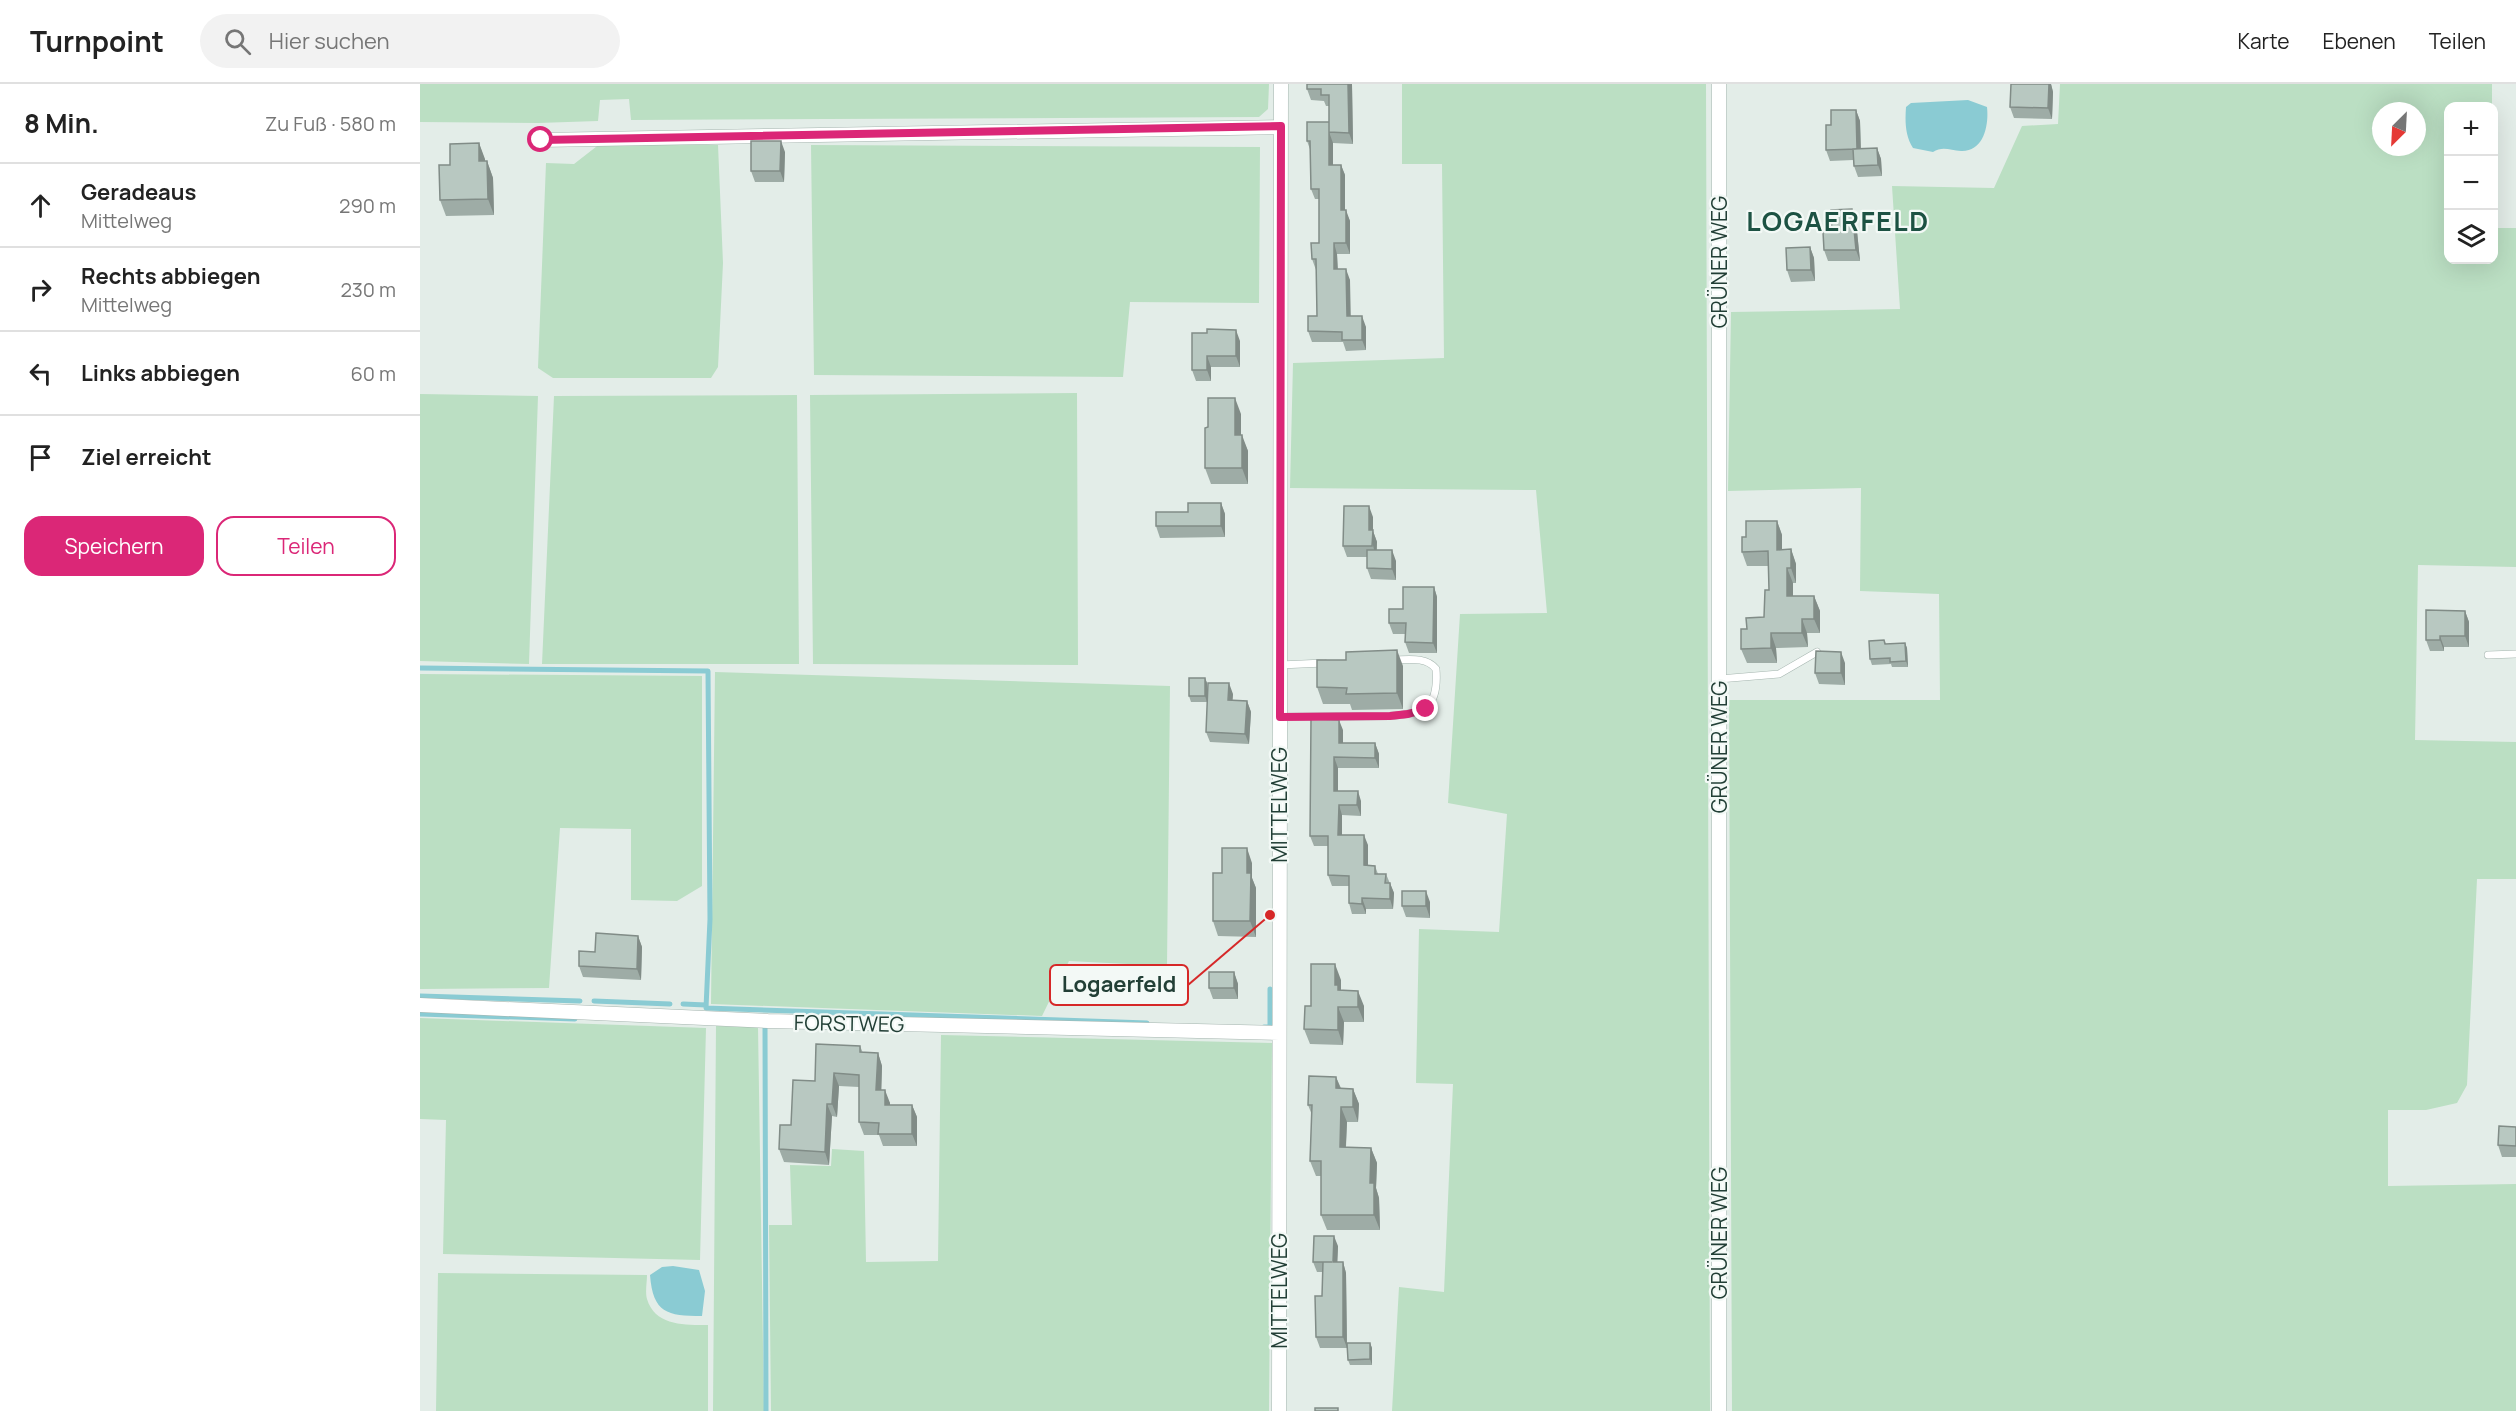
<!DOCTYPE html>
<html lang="de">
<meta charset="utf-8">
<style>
:root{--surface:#fff;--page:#f2f2f2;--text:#222;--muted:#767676;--line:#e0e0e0;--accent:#db2777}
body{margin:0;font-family:Manrope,sans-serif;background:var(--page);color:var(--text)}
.controls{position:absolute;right:18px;top:18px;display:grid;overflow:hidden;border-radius:12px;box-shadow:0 6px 24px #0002}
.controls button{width:54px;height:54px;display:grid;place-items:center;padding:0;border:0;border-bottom:2px solid var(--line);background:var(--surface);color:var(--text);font:30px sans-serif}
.compass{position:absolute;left:1952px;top:18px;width:54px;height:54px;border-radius:50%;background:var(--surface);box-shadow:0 6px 24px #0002;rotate:204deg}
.stop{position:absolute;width:18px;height:18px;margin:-14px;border:4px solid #db2777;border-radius:50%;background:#fff}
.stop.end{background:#db2777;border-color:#fff;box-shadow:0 2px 6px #0008}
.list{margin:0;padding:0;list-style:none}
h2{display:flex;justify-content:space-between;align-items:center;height:78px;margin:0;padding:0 24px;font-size:26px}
h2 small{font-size:20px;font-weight:400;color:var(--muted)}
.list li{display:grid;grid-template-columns:39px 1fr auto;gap:18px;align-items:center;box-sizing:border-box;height:84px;padding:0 24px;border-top:2px solid var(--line)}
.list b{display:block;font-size:22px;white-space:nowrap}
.list p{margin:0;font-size:20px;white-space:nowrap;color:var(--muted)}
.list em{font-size:20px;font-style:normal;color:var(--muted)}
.actions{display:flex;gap:12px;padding:18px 24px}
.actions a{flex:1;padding:14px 0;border:2px solid var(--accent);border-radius:18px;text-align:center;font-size:21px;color:var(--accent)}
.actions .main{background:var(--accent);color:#fff}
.icon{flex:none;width:33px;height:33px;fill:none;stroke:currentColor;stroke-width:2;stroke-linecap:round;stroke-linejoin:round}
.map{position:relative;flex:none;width:2096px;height:1327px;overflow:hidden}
header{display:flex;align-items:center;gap:36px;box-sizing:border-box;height:84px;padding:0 30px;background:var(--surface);border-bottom:2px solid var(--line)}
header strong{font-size:28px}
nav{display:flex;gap:33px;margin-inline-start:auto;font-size:21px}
.search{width:420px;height:54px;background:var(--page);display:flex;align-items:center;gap:15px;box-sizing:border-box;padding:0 21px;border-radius:33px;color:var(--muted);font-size:22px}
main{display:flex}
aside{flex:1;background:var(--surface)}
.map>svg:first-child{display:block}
.green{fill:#bbdfc3;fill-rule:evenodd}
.water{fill:#8acbd3}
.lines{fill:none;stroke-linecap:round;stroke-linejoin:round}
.stream{stroke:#8acbd3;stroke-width:5}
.service-casing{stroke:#a5b5af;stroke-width:8}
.minor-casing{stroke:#a5b5af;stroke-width:15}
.service{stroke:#fff;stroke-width:7}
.minor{stroke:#fff;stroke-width:14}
.wall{fill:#9eaca6}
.shaded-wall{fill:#818c87}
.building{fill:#b8c8c1;stroke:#818c87;stroke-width:1.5}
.route{stroke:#db2777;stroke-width:8}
.labels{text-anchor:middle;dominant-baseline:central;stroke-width:4.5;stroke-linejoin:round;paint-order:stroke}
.street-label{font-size:21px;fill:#223f36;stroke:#f3f9f6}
.district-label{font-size:27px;font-weight:bold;letter-spacing:1.5px;fill:#1d5243;stroke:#f3f9f6}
.leader{fill:none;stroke:#d62828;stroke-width:2}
.callout-dot{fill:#d62828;stroke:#f3f9f6;stroke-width:2}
.callout{fill:#f3f9f6;stroke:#d62828;stroke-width:2}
.callout-label{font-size:22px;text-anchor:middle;font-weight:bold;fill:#223f36}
</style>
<header>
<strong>Turnpoint</strong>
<div class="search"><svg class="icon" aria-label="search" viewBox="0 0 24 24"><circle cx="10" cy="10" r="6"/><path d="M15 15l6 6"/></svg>Hier suchen</div>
<nav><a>Karte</a><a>Ebenen</a><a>Teilen</a></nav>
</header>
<main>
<aside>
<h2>8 Min.<small>Zu Fuß · 580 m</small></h2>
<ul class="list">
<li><svg class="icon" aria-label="ahead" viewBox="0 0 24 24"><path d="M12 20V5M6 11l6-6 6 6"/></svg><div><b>Geradeaus</b><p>Mittelweg</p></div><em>290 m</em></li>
<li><svg class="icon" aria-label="right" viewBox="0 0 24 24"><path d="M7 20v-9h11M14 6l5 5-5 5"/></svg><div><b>Rechts abbiegen</b><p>Mittelweg</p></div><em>230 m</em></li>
<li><svg class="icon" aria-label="left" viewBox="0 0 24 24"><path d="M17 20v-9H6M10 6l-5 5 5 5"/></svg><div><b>Links abbiegen</b></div><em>60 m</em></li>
<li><svg class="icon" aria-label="arrive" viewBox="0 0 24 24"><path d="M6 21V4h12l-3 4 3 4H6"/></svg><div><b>Ziel erreicht</b></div></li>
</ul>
<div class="actions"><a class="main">Speichern</a><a>Teilen</a></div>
</aside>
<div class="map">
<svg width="2096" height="1327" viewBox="0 0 2096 1327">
<rect width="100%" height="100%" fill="#e3ede8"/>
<path class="green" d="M0,0h849l-1,25 -9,8 -628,3 -2,-21 -29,1 -2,21 -60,2 -118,-1z
M982,0h304l4,1327h-318l7,-124 45,5 9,-208 -37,-1 3,-154 80,3 8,-118 -59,-11 12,-189 87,-1 -11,-123 -246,-2 3,-125 151,-5 -2,-194h-40z
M1640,0h432v22h-44v154h46v-32h22v339l-98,-2 -3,175 101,2v137h-39l-10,206 -10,18 -31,7h-38v76l128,-2v227h-784l-3,-711h211l-1,-106 -79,-3 1,-103 -133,3 3,-179 169,-3 -8,-123 102,2 28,-62 36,-2zM1961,27h36v36h-36z
M181,59l117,2 5,118 -5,104 -7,11h-158l-15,-10 8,-205 28,1z
M391,61l449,2 -1,156 -129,-1 -7,75 -309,-2z
M657,309l1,272 -265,-1 -3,-269z
M0,310l118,2 -9,268 -109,-3z
M377,311l2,269h-257l12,-268z
M295,588l455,14 -3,280 -98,-5 -27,55 -331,-12z
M0,590l282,2v210l-25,15 -46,-1v-71l-71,-1 -11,160 -129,1z
M0,934l286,10 -6,232 -257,-6 3,-134 -26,-1z
M296,942l42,1 6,384h-51z
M521,951l331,8 -3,368h-498l-2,-186h23l-2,-60 41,1 1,-17 32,2 2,111 72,-1z
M18,1189l209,2c0,7 -2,17 0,24 8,27 38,26 61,26v86h-272z"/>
<path class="water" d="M1548,16l19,7c2,18 -3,45 -26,44 -11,-1 -19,-5 -28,1l-20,-4c-8,-12 -8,-27 -7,-41l5,-4z
M253,1182l26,4 6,21 -3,25c-35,0 -49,-3 -52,-41l12,-8z"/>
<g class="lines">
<path class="stream" d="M0,584l288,3 2,248 -4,89 441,15
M0,912l160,5
M174,917l76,3
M263,920l23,1
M0,930l155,5
M345,940l1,387
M844,943h6v-38"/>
<defs>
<path id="service" d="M2068,571l28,-1
M860,581l44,-2
M1299,595l60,-5 38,-22
M859,633l111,-1c35,-3 49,-8 46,-47 -10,-13 -29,-9 -44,-9"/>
<path id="minor" d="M121,56l740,-13
M0,921l348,16 511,12
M859,1327l2,-1327
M1299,1327v-1327"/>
</defs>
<use href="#service" class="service-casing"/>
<use href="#minor" class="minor-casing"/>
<use href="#service" class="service"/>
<use href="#minor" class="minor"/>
</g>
<path class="wall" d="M887,0h45v1l1,59 -20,-1v22h8l4,10v35l5,11v33h-13l1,15 12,11v36l16,11v23l-20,1 -3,-9h-31l-4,-11 9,-15 -1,-46 -4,-11 7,-16v-44h-4l-4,-10v-37l-4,-11 22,-19v-16h-3l-2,-5 -13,-1 -4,-11z
M1591,0h40l2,8 -1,27 -38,-1 -4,-11z
M1436,26l4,11 1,28 16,-1 4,11 1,17 -24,1 -4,-11 -1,-6 -23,1 -4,-11 5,-25z
M59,59l6,18h2l6,17 1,37 -48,1 -6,-16 10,-35z
M365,68l-1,30h-29l-4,-11z
M1436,137l4,40h-32l-4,-11z
M1390,163l4,11 1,23 -24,1 -4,-12z
M772,249l48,8v26h-29v14h-15l-4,-11z
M821,330v21l7,16v33h-37l-6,-16 3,-41z
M801,419l4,11v23l-65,1 -4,-12 32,-14z
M953,433v14l4,11v8l19,11v19l-25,-1 -4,-11v-11h-20l-4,-11z
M1357,437l5,14v15l9,-1 5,15v19h-3v13h21l6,15v22h-13l1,14 -32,1 1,15h-30l-6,-14 6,-20 17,-12 5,-27v-24h-22l-5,-14 4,-15z
M1014,503l3,10v56h-28l-4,-11 1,-8h-13l-4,-11 14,-14z
M2045,527l4,11v25h-25v4h-14l-4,-11z
M1464,556l2,4 19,-1 2,5 1,19h-16l-1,-3 -19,1 -2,-6z
M1425,579v22l-26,-1 -4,-11z
M983,582v43l-51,1 -2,-6h-27l-6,-17z
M785,594l2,5v19h-16l-2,-6z
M813,610l-1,6 15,1 4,11 -2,32 -39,-2 -4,-10z
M923,646v13h32l4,11v14h-41v23l23,10v15l-19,-1v20l26,10v20l7,1 3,8h8l8,19 -1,16h-27v5h-14l-3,-11v-17h-17l-4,-11v-29h-14l-4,-10z
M832,779v15l4,10v49l-38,-1 -5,-15 9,-48z
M1010,818v16l-24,-1 -4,-11z
M218,852l4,11 -1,33 -58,-3 -4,-11 16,-14z
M814,888l4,12v15h-25l-4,-11z
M921,896v10l23,16v16h-20l-1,23 -33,-1 -6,-15 7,-23z
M440,962l3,7h15l4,13 -1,24 9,13v2h22l5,12v29h-34l-4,-11h-15l-5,-13v-35l-20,-1 -2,31 -5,-1 -3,49 -45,-3 -5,-13 36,-68z
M916,993l5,11 12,1 6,15 -1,18h-11l-1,25 25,1 6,15 -1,25 3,10 1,32h-53l-6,-15v-39h-5l-6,-15 2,-46 -4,-10z
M2096,1043v30h-14l-4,-12z
M918,1162l-1,16h6l3,11 1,75h-27l-4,-11 6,-41v-24h-5l-4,-10z
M950,1259l2,5v17h-22l-2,-5z"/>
<path class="shaded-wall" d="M928,0h4v1l1,59 -4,-11z
M1629,0h2l2,8 -1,27 -4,-11z
M1436,26l4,11 1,39 -4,-11z
M909,48l4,11v33l-4,-11z
M361,57l4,11 -1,30 -4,-11z
M59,59l6,16v19l-6,-17z
M1457,64l4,11 1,17 -4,-11z
M67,77l6,17 1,37 -6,-16z
M921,81l4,10v46l-4,-11z
M1432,125l4,12 4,40 -4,-11z
M926,126l4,11v33l-4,-11z
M914,159l3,11 1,26 -4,-11z
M1390,163l4,11 1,23 -4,-11z
M926,185l4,11 1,47 -4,-11z
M942,232l4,11v23l-4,-10z
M816,246l4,11v26l-4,-11z
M787,272l4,11v14l-4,-11z
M815,314l6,16v37l-6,-16z
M822,351l6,16v33l-6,-16z
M801,419l4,11v23l-4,-11z
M949,422l4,11v14l4,11 -1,15 -7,-27z
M1357,437l5,14v29l-5,-14z
M1371,465l5,15v19l-5,-15z
M972,466l4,11v19l-4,-11z
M1367,484l6,15v28l-6,-15z
M1014,503l3,10v56l-4,-10z
M1394,512l6,15v22l-6,-14z
M2045,527l4,11v25l-4,-11z
M1382,535l5,14 1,14 -6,-14z
M1351,549l5,15 1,15 -6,-15z
M2020,552l4,11v4l-4,-11z
M1485,559l2,5 1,19 -2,-6z
M977,566l6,16v43l-6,-16z
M1421,568l4,11v22l-4,-12z
M785,594l2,5v19l-2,-6z
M809,599l4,11 -1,16 -4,-10z
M827,617l4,11 -2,32 -4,-10z
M919,636l4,10v23l-4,-10z
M955,659l4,11v14l-4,-10z
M914,673l4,11v33l-4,-10z
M938,707l3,10v15l-4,-11z
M919,721l3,10v30l-4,-10z
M944,751l4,10v31l-4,-11z
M827,764l5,15v15l4,10v49l-6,-16 -3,-48z
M970,799l4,10 -1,16 -3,-10z
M1006,807l4,11v16l-4,-12z
M942,814l4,11v5l-4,-10z
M218,852l4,11 -1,33 -4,-11z
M915,880l6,16v11l3,9 -9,-15z
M814,888l4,12v15l-4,-11z
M938,907l6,15v16l-6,-15z
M918,923l6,15 -1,23 -5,-15z
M458,969l4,13 -1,37 -5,-13z
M414,989l5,13 -2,31 -5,-13z
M916,993l6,15 -6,-4z
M933,1005l6,15 -1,18 -5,-15z
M465,1006l5,13v14l-5,-12z
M407,1020l5,12 -3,49 -4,-13z
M492,1021l5,12v29l-5,-12z
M921,1023l6,15 -2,40 -5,-15z
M951,1064l6,15 -1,25 3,10 1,32 -6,-15 -4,-32z
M914,1152l4,10 -1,27 -4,-11z
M923,1178l3,11 1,75 -4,-11z
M950,1259l2,5v17l-2,-6z"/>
<path class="building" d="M887,0h41l1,49 -20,-1v-37h-8v-6h-14z
M1591,0h38l-1,24 -38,-1z
M1411,26h25l1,39 -31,1v-25h5z
M887,38h22v43h12v45h5v33h-12v26h12l1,47h15v24h-20v-8l-34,-1v-15h9l-1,-57h-4l-1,-16h8v-54h-8l-1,-48h-3z
M331,57h30l-1,30h-29z
M59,59v18h8l1,38 -48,1 -1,-35h11v-21z
M1457,64l1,17 -24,1 -1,-17z
M1432,125l4,41h-32l-1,-18h9l-1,-22z
M1390,163l1,23h-24l-1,-22z
M787,245l29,1v26h-29v14h-15v-37h15z
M788,314h27v37h7v33h-37v-40l3,-1z
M768,419h33v23h-65v-14h32z
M924,422h25v24h4l-1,16h-29z
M1326,437h31v29l14,-1v19h-4v28h27v23h-12v14h-31v15l-30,1v-20h6l-1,-11 18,-1 1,-27h4l-1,-39 -26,1v-15h4z
M947,466h25v19l-25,-1z
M983,503h31l-1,56 -28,-1 1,-19h-17v-14h14z
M2006,526l39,1v25h-25v4h-14z
M1464,556l1,4 20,-1 1,18 -16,1v-4l-20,1 -1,-18z
M977,566v43l-51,1 1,-6 -30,-1v-27h29v-8z
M1396,567l25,1v21h-26z
M769,594h16v18h-16z
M788,599h21l-1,17 19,1 -2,33 -39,-2z
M891,635l28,1v23h36v15l-41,-1v34h24l-1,14h-18l-1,30h26v30l11,1v8h11l-1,9h5v16l-28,-1v6l-13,-1v-27l-21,-1v-39h-18z
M802,764h25v25h4l-1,48h-37v-48h9z
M982,807h24v15h-24z
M176,849l42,3 -1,33 -58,-3v-15l16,1z
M891,880h24v21h3v5l20,1v16h-20v23l-34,-1 1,-23h6z
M789,888h25v16h-25z
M396,960l44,2v6l18,1 -2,37h9v15h27v29h-34l1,-11 -20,-1v-47l-25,-2 -2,31h-5l-2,48 -46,-3 1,-24h11l2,-45 22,1z
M889,992l27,1v11l17,1v18h-12l-1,40 31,1 -1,35h4v32h-53v-54h-11l2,-56h-4z
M2079,1042l17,1v19l-18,-1z
M894,1152h20l-1,26h10v75h-27l-1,-41h7l1,-34h9h-19z
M927,1259h23v16l-22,1z
M895,1324h23v3h-23z"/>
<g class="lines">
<path class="route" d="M121,56l740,-14 -1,591 110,-1 18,-2 18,-5"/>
</g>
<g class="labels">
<g class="street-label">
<text transform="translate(1299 178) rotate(-90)">GRÜNER WEG</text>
<text transform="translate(1299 663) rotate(-90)">GRÜNER WEG</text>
<text transform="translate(859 721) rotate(-90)">MITTELWEG</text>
<text transform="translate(429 939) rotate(1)">FORSTWEG</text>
<text transform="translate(1299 1149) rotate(-90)">GRÜNER WEG</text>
<text transform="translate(859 1207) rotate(-90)">MITTELWEG</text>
</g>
<g class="district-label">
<text x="1418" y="136">LOGAERFELD</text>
</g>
</g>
<path class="leader" d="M850 831L768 901"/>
<circle class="callout-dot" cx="850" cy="831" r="6"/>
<rect class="callout" x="630" y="881" width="138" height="40" rx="6"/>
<g class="callout-label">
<text x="699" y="908">Logaerfeld</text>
</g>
</svg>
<div class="controls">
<button>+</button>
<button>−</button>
<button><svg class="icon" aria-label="layers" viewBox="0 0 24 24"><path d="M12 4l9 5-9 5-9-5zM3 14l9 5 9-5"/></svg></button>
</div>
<svg class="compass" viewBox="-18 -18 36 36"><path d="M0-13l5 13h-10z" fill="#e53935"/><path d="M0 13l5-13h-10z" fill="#767676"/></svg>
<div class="stop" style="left:121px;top:56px"></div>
<div class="stop end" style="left:1006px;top:625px"></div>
</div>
</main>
